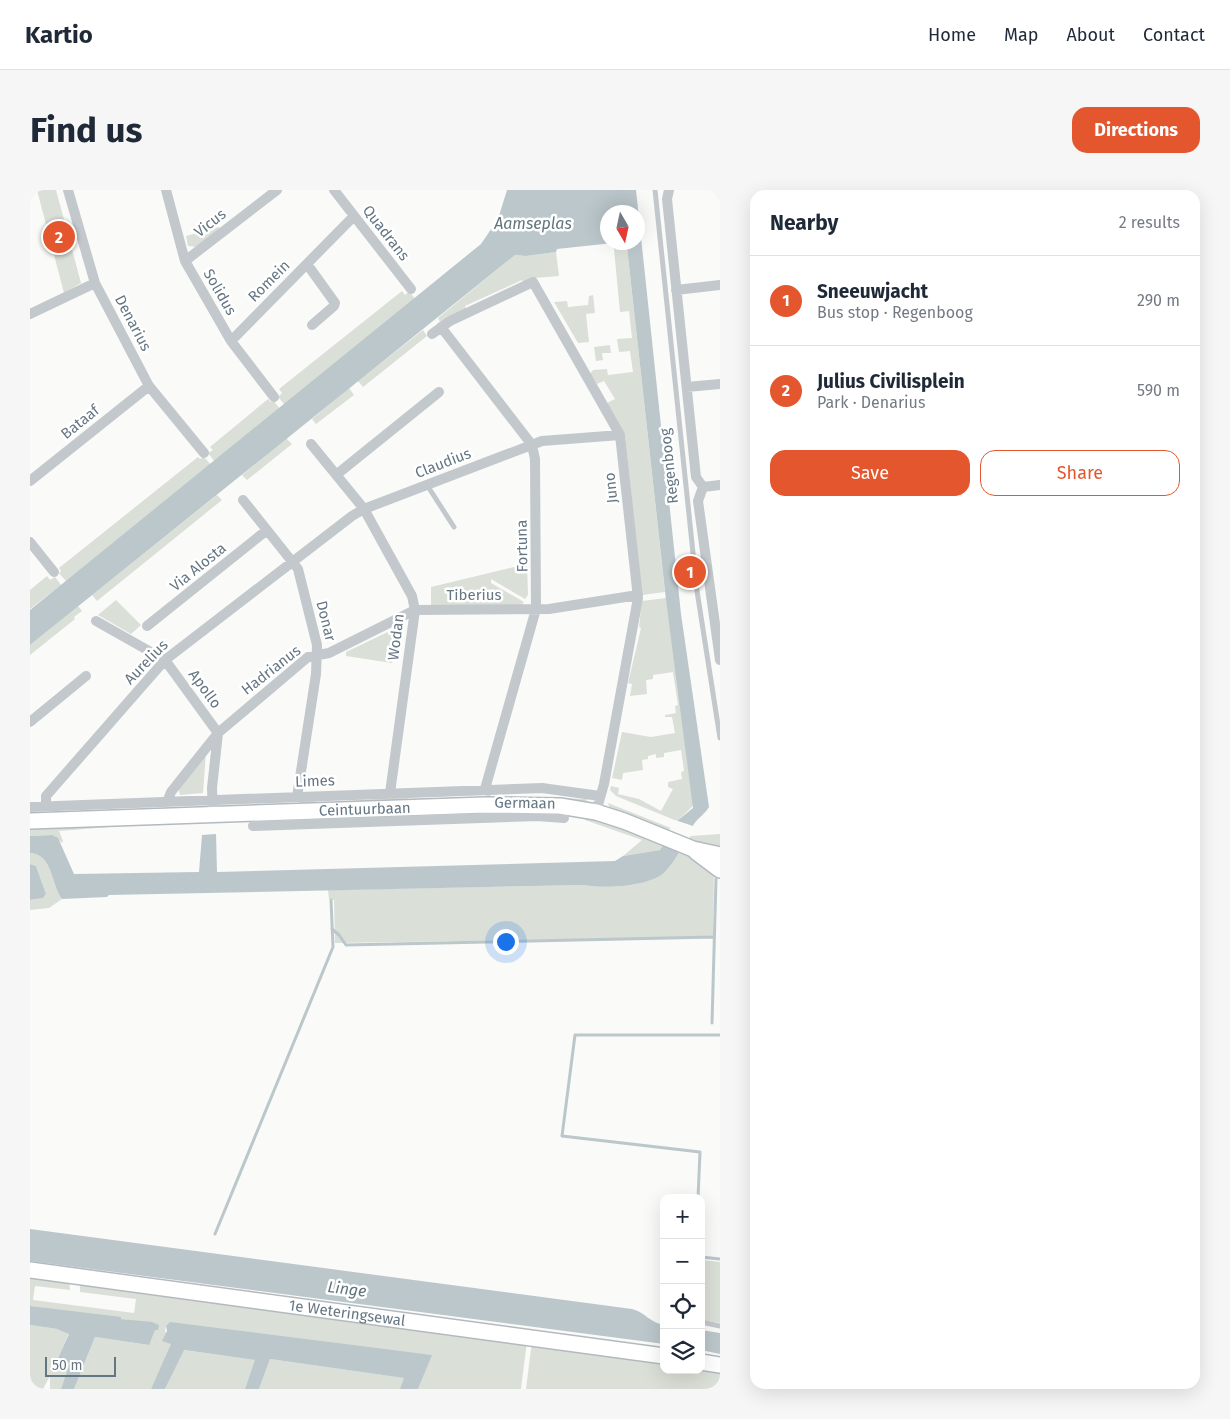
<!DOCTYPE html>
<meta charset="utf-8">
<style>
:root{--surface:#fff;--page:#f6f6f7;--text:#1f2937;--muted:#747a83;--line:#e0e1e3;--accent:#e4572e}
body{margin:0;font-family:"Fira Sans",sans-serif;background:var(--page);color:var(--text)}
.controls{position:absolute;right:15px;bottom:15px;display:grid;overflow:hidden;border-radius:10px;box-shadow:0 5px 20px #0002}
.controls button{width:45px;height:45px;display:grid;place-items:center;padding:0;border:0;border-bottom:1px solid var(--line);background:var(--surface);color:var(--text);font:25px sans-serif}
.compass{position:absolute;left:570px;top:15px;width:45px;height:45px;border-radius:50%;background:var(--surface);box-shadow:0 5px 20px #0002;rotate:171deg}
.scale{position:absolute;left:15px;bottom:12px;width:71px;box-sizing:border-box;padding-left:5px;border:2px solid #657683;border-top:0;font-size:14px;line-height:18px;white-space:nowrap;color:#657683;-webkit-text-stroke:4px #fff;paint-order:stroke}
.you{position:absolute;left:475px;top:751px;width:18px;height:18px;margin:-12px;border:4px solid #fff;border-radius:50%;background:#1a73e8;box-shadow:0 0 0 8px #1a73e833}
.badge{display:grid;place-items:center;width:32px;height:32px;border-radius:50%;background:var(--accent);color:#fff;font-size:16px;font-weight:700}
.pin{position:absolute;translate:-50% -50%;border:2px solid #fff;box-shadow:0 1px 5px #0006}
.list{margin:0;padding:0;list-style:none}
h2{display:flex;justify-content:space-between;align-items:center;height:65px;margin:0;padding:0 20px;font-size:21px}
h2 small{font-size:16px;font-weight:400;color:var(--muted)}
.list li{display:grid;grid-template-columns:32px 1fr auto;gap:15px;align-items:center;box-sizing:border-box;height:90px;padding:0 20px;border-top:1px solid var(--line)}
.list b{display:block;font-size:19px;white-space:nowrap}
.list p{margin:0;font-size:16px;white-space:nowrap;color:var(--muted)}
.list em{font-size:16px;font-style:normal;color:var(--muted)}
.actions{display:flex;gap:10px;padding:15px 20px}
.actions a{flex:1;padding:11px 0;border:1px solid var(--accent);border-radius:15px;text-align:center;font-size:18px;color:var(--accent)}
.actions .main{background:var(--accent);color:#fff}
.icon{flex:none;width:28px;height:28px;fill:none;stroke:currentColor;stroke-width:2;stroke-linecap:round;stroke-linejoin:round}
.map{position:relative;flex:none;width:690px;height:1199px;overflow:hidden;border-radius:15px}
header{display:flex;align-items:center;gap:30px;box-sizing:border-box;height:70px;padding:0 25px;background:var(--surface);border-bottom:1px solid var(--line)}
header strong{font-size:24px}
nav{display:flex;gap:28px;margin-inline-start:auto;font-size:18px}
.intro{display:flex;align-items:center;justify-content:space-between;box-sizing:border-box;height:120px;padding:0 30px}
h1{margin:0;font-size:35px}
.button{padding:12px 22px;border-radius:15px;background:var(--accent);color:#fff;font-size:18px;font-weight:700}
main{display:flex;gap:30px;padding:0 30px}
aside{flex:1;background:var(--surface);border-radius:15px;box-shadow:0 5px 20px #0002}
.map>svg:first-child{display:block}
.green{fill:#dadfd7}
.water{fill:#bbc7cb;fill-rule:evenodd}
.pier{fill:#fafaf8}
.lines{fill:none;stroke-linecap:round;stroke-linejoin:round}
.stream{stroke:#bbc7cb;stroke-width:3}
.secondary-casing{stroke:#b3babf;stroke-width:18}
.lane{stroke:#c3c8cc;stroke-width:5}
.street{stroke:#c3c8cc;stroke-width:10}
.secondary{stroke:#fff;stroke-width:15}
.labels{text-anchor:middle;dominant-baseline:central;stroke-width:5;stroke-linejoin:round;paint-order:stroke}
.street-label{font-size:15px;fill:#657683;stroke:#fff}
.water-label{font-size:16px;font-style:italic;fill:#60757c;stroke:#fff}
</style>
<header>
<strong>Kartio</strong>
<nav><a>Home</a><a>Map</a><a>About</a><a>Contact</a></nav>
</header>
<div class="intro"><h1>Find us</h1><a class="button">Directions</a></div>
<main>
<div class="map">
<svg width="690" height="1199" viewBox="0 0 690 1199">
<rect width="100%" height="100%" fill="#fafaf8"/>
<path class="green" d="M7,0h19l25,93 -17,10z
M189,37l1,2 -23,18 -9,-1 -2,-10z
M597,57l38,345 -23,3 -17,-160 -18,-32 8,-4 -11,-18 -7,3 -7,-10 3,-4 14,-1 1,6 25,-3 -3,-21 -11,1 -2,-13 15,-1 -3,-27 -9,1 -6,-63z
M526,62l3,24 -25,2 -11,4 -1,-2 -57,26 1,3 -25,15 -3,-6 77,-63 11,1z
M372,101l3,4 4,-4 6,8 -130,106 -7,-8 4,-4 -3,-4z
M563,105l2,18 -9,1 3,28 -11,1 -24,-41 13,-1 1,6 20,-2 1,-9z
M393,140l4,6 -64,51 -5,-6z
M580,155l1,8h-9l1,7 -7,1 -2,-14z
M319,198l5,7 -38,29 -4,-5z
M238,209l3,3 2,-2 7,9 -65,53 -7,-9 5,-3 -3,-3z
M256,248l6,6 -45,36 -5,-5z
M168,267l2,2 4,-2 7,8 -145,116 -7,-8 2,-2 -2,-3z
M187,305l5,5 -125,101 -5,-6z
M497,374l1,31 -3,4 -34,-20v4l33,19 -3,4 -90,-1v-18z
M17,386l3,4 5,-3 6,8 -31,24v-19z
M636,408l28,207 -17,16 -61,-25 -6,-6 1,-4 8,2 -1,6 21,5 22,12 12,-22 -5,-2v-5l14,-3 -1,-7 3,-1 -3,-21 -17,3v4l-8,1v-4l-8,2v3l-6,1 1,10 -20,3 -1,7 -10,-2 10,-46 29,5 24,-4 -3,-16h-7v-2l11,-2 -1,-7 3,-1 -5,-33 -20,3v4l-7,1 1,14 -17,2 2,-12 -4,-1 13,-55 -2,-1 3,-26z
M86,410l25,25 -10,9 -33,-19z
M48,416l4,5 -8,6 1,2 -45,36v-10z
M366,438l-4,35 -46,-7v-4z
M176,562l-3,41 -23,2 -2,-8z
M460,603l1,4h5v-4h4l1,3 86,3 -1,5 -100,-4v-6z
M377,607l1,2 65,-2v4l-174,5v-5l16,-1 1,3z
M578,613l83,33 29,-2v15l-7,1 -103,-41z
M556,624l77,30 -3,6 -37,6 19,-16 -57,-20z
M93,633v3l-64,5 4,10 -1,2 -10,-8 -22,1v-10z
M648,662l23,7 13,11 -1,67 -378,6 -1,-43 -5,-1 -1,-9 256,-5c22,4 63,2 81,-13 6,-5 9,-14 13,-20z
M0,663c23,1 21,32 32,46l-13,9 -19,2v-10l13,-2 3,-4 -10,-28 -6,-2z
M671,1070l19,2v61l-19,-3z
M0,1085l39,5 1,10 -35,-4 -2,14 101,13 2,-14 -56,-7v-7l2,-3 445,59 -6,48h-103l13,-34 -265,-29 -1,5 7,13 -21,45h-77l21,-52 54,8 -13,-24 -106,-15z
M0,1135l27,4 12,4 -11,25 13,5 -10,26h-11v-13l-7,13h-13z
M502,1151l132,20v9h37v-3l19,3v19h-194z
M153,1160l73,10 -11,29h-80z
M240,1169l135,19 -5,11h-141z"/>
<path class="water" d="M477,0h129l45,424 28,193c-4,7 -11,11 -15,17 -9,15 -16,34 -28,47 -15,16 -62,18 -82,14l-475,10 -2,2 -45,2c-11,-14 -9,-45 -32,-46v-17l22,-1 6,3 16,36 125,-2 3,-37 14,-1 1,38 398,-11 8,-5 37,-6 17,-29 16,-13 -27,-208 -39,-353 -13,2 -1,-6 -56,6 -1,3 -30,4 -11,-1 -485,390v-35l451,-366 17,-25zM578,22h30v30h-30z
M0,674l6,2 10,28 -3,4 -13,2z
M0,1039l602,80c13,3 18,14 32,16v19l-634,-83z
M0,1116l91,11v2l31,3 7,3 -1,5h-3l-6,15 -54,-8 -21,52h-13l9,-26 -12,-5 11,-24 -12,-5 -27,-4z
M140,1132l262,33 -14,34h-18l4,-11 -134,-19 -11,30h-14l10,-29 -71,-10 -19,39h-14l20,-45 -9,-3 5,-10 -1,-5z
M671,1140l19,3v21l-19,-4z"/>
<path class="pier" d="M645,630l21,7 -15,25 -20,-9z"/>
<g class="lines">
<path class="stream" d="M302,739l7,6 7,10 368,-8
M682,833l4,-144
M668,1008l2,-46 -138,-16 13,-101h145
M185,1044l118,-287 -2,-47
M671,1067l19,2"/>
<defs>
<g id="secondary">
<path id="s1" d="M0,631l455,-16 75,1 36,6 28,9 69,28 27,6"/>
<path d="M666,662l24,18"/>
<path id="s2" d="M0,1080l634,86"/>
<path d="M671,1172l19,3"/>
</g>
</defs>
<use href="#secondary" class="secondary-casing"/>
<path class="lane" d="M625,0l42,401 23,147
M397,295l27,42
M671,1132l19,4"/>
<path class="street" d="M38,0l27,93 54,103 55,67
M136,0l19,71 46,80 43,56
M304,0l77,99
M639,0l-2,9 29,278 7,10 -5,14 22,159
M155,71l92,-71
M277,74l28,39 -1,3 -22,19
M646,100l44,-5
M0,124l65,-31
M411,137l91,118 3,14 1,150 -51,180
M402,144l18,-13 83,-39 87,153 18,163 -34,186 -8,28
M201,151l123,-125
M657,197l33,-3
M281,254l53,65 48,87 3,14 -25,183
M306,285l103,-83
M0,291l119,-95
M673,297l17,-2
M213,310l55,69 19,76 -1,29 -19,123
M0,352l24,30
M66,431l69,39 53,73 -6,55 1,27
M117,436l120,-96
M0,532l56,-46
M137,612l4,-10 47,-59 90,-76 21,-4 86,-43 134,-1 89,-14
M16,616v-10l119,-136 187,-144 12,-7 178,-68 78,-6
M0,617l512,-19 58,8
M223,636l284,-10 27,2"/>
<use href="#secondary" class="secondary"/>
</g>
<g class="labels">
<g class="street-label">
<text transform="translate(180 33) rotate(-38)">Vicus</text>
<text transform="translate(356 43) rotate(52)">Quadrans</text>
<text transform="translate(239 91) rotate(-45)">Romein</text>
<text transform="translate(190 102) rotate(60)">Solidus</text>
<text transform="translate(103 133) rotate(62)">Denarius</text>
<text transform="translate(50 232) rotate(-39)">Bataaf</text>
<text transform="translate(413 273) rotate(-21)">Claudius</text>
<text transform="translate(639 276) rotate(-96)">Regenboog</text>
<text transform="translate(581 298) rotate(-96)">Juno</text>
<text transform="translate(492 356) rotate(-91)">Fortuna</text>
<text transform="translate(168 377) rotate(-39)">Via Alosta</text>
<text x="444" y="405">Tiberius</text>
<text transform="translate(296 431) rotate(76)">Donar</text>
<text transform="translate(366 447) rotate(-83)">Wodan</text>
<text transform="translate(116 472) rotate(-46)">Aurelius</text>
<text transform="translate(241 480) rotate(-38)">Hadrianus</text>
<text transform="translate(175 499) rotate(54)">Apollo</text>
<text transform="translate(285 591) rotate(-2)">Limes</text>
<text transform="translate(495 613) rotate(1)">Germaan</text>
<text stroke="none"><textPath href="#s1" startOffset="335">Ceintuurbaan</textPath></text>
<text stroke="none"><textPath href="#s2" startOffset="320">1e Weteringsewal</textPath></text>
</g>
<g class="water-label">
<text x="503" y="33">Aamseplas</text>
<text transform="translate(317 1099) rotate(7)">Linge</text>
</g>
</g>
</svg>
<div class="controls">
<button>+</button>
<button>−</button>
<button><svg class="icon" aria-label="locate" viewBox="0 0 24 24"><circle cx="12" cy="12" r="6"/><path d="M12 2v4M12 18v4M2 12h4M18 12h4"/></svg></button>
<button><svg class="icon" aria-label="layers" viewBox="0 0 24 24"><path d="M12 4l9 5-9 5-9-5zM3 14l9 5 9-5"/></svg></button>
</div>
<svg class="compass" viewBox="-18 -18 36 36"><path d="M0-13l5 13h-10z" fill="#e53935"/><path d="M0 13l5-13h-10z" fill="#747a83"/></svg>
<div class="scale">50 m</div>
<div class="you"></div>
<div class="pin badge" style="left:660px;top:382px">1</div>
<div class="pin badge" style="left:29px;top:47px">2</div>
</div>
<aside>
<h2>Nearby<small>2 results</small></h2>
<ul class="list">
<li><span class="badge">1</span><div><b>Sneeuwjacht</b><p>Bus stop · Regenboog</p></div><em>290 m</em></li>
<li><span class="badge">2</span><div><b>Julius Civilisplein</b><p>Park · Denarius</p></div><em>590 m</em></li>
</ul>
<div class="actions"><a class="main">Save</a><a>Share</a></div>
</aside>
</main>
